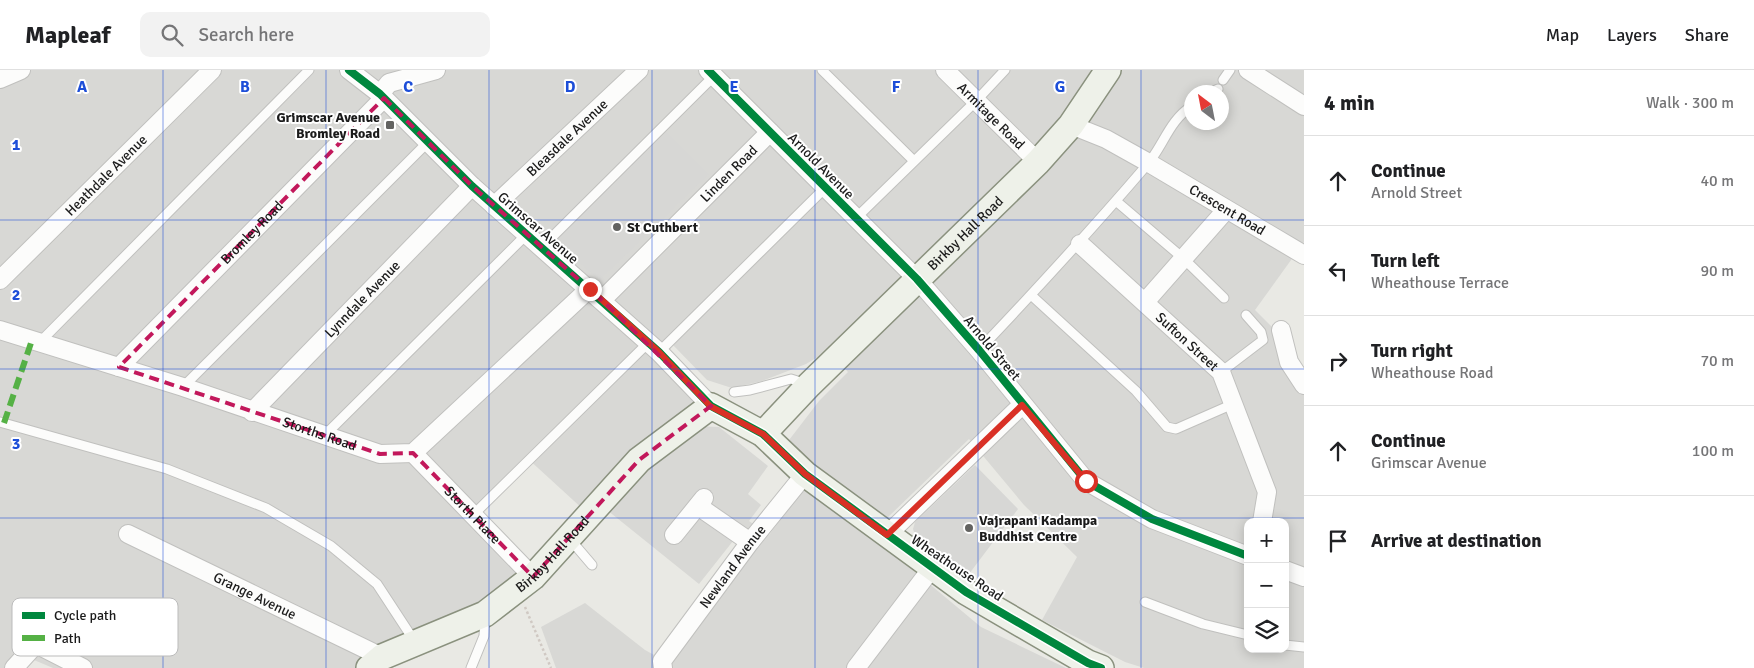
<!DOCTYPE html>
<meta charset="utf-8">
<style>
:root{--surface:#fff;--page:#f2f2f2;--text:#202124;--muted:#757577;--line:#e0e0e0}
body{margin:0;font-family:Signika,sans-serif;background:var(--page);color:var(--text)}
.controls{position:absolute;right:15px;bottom:15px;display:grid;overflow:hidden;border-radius:10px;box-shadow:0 2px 12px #0003}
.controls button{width:45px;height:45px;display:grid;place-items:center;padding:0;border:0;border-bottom:1px solid var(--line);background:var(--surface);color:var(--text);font:25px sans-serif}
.compass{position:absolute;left:1184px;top:15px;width:45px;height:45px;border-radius:50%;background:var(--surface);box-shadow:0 2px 12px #0003;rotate:328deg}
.stop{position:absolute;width:15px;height:15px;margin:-11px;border:4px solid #d93025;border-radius:50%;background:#fff}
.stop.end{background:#d93025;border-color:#fff;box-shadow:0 1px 5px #0008}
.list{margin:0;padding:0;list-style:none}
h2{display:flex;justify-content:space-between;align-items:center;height:65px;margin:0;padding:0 20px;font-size:21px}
h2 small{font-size:16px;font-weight:400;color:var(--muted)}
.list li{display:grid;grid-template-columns:32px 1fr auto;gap:15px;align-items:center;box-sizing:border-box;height:90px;padding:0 20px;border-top:1px solid var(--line)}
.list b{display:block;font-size:19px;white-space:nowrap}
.list p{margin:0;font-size:16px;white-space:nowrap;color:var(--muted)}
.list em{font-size:16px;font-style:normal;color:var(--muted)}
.icon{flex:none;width:28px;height:28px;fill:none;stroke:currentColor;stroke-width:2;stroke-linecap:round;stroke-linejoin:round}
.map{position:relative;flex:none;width:1304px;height:598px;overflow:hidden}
header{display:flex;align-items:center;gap:30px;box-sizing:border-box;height:70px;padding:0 25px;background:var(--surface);border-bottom:1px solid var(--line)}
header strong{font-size:24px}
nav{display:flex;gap:28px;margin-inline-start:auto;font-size:18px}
.search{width:350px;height:45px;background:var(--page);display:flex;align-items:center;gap:12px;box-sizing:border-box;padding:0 18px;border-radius:10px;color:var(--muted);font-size:19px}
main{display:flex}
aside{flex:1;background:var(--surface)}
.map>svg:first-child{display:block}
.residential{fill:#d8d8d5;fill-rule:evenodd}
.religious{fill:#d7d7d5}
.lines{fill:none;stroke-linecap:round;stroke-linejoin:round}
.lane-casing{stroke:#c0c0be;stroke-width:11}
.street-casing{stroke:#c0c0be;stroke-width:20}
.secondary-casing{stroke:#8a917e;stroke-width:28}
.path{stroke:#d0c9c3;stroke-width:2.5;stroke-dasharray:2.5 2.5;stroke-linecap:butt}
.lane{stroke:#fcfcfb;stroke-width:9}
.street{stroke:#fcfcfb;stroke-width:18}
.secondary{stroke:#eef1e9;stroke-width:25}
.quiet{stroke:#55b145;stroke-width:6;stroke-dasharray:12 6;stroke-linecap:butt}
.cycleway-casing{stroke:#fff;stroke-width:11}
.cycleway{stroke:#00873e;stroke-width:8}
.route{stroke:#d93025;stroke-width:6}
.marked{fill:none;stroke:#c2185b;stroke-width:4;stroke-dasharray:10 6;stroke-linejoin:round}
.grid{fill:none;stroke:#1d4ed8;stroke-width:1;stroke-opacity:0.55}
.poi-dot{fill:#636361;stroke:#fff;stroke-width:2}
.labels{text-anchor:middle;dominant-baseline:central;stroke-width:4;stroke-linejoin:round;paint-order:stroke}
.street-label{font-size:14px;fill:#1b1b1b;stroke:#fff}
.poi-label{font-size:14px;font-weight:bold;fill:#1b1b1b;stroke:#fff;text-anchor:start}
.key{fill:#fff;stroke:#bbb;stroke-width:1}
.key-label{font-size:14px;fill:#1b1b1b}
.grid-label{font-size:16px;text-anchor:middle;font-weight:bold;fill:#1d4ed8;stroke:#fff;stroke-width:4;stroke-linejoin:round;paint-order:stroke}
</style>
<header>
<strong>Mapleaf</strong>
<div class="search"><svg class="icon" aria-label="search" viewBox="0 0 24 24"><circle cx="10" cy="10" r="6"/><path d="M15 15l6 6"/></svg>Search here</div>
<nav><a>Map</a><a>Layers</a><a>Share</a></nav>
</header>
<main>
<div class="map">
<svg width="1304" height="598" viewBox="0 0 1304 598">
<rect width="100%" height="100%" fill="#e9e9e4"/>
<path class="residential" d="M7,0h1297v172l-49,68 20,20 29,44v294h-160l-19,-6 -83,-42 35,-63 -53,-52 -55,-66 -84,81 -13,16 109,91 85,41h-510l-15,-41 44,-24 60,47 22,12 84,-105 -18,-16 -34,43 -92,-74 40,-47 45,-37 27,1 49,39 -20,28 13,11 -12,16 20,14 49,-67 -32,-24 33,-43 29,-29 -20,-21 -22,13 -44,17 -30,7 -25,-8 -34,-35 -14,20 42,42 -116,104 -59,-54 -60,60 55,57 -44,31 -28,10 -62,31 -28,22h-306l-19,-8 -9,8h-25v-584zM1192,22h30v30h-30zM1248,452h37v127h-37z"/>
<path class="religious" d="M665,60l44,44 -109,106 -47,-39z
M975,395l43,44 -49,65 -53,-36 -3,-9 2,-7z"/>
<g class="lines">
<defs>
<path id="lane" d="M822,0l92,91
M1223,10l7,-10
M1212,22l6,-3
M1116,131l68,58 40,39
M856,148l120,-117 29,-31
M542,177l172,-171
M1031,225l105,96 31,36 9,2 57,-25
M40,272l269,-272
M979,280c57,-60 113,-121 167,-184 17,-19 23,-46 46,-60
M659,282l167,-165
M1221,302l42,-32 -2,-8 -15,-17
M183,317l245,-245
M734,322l16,-2 41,-11 16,5
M0,352l167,47 99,39 65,38 46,38 38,58
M325,365l202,-201
M473,445l175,-172
M569,468l23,27
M1145,532l58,22 45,11
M1285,575l19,2
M471,598l13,-32 1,-19"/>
<g id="street">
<path d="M349,0l31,24 92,92 187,166 52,54"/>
<path d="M708,0l209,209 62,71 107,131 66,38 96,37"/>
<path id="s1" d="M945,0l93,92"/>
<path d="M1248,0l56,36"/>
<path d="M0,9l21,-9"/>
<path d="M380,24l9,-11 47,-13"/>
<path id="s2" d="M1071,55l35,14 43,24 155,92"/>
<path id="s3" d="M494,136l145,-136"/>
<path id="s4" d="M1080,174l141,128 46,120 -5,30"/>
<path id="s5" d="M0,210l212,-210"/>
<path id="s6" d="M602,230l168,-168"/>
<path d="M1145,232l81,-92"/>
<path id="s7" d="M0,260l183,57 197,67 33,-1 176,-164"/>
<path d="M1281,260l8,32 15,23"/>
<path id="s8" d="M119,297l265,-269"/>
<path id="s9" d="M252,342l220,-226"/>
<path id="s10" d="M413,383l120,124"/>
<path d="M698,436l52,36"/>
<path id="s11" d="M128,464l254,123"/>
<path d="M674,465l30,-37"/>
<path d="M887,465l135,-130"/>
<path d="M1285,500l19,7"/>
<path d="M14,598l22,-24 47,24"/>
<path id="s12" d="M663,598l-1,-7 88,-119 55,-68"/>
<path d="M856,598l76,-100"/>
</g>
<g id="secondary">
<path id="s13" d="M763,364l46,-49 229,-223 33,-37 37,-55"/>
<path id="s14" d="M369,598l13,-11 103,-43 48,-37 106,-117 72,-54 52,28 42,40 161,118 122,71 13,5"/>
</g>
</defs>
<use href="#lane" class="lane-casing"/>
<use href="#street" class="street-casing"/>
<use href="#secondary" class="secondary-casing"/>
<path class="path" d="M525,537l26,61"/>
<use href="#lane" class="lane"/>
<use href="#street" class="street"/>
<use href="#secondary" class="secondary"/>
<path class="quiet" d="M4,353l28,-83"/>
<defs>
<path id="cycleway" d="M349,0l31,24 92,92 187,166 52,54 52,28 42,40 161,118 122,71 13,5
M708,0l209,209 62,71 107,131 66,38 96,37"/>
</defs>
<use href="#cycleway" class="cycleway-casing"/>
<use href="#cycleway" class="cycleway"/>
</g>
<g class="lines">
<path class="route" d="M590,219l69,63 51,54 53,28 42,40 82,61 135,-130 64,76"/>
</g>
<path class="marked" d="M384,28l88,88 130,114 109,106 -72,54 -106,117 -120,-124 -33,1 -261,-87z"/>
<path class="grid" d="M163,0v598M326,0v598M489,0v598M652,0v598M815,0v598M978,0v598M1141,0v598M0,150h1304M0,299h1304M0,448h1304"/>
<g class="poi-dot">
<rect x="385" y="50" width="10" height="10" rx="2.5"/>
<circle cx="617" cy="157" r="5"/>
<circle cx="969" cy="458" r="5"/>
</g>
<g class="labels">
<g class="street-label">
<text stroke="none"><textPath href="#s1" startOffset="65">Armitage Road</textPath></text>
<text stroke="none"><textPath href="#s3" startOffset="100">Bleasdale Avenue</textPath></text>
<text transform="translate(821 96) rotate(45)">Arnold Avenue</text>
<text stroke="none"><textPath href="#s6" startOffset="179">Linden Road</textPath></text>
<text stroke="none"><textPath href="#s5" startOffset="149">Heathdale Avenue</textPath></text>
<text stroke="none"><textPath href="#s2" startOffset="178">Crescent Road</textPath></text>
<text transform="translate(538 158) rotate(41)">Grimscar Avenue</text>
<text stroke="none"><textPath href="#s8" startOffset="189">Bromley Road</textPath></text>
<text stroke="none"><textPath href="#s13" startOffset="285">Birkby Hall Road</textPath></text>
<text stroke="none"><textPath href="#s9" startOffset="158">Lynndale Avenue</textPath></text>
<text stroke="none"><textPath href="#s4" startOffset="145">Sufton Street</textPath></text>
<text transform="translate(992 278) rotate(50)">Arnold Street</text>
<text stroke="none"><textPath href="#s7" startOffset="336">Storths Road</textPath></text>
<text stroke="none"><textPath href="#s10" startOffset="86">Storth Place</textPath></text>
<text stroke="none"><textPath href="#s14" startOffset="219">Birkby Hall Road</textPath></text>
<text stroke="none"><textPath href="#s12" startOffset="125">Newland Avenue</textPath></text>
<text transform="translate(957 498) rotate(34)">Wheathouse Road</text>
<text stroke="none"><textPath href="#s11" startOffset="141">Grange Avenue</textPath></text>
</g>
<g class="poi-label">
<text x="380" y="47" text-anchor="end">Grimscar Avenue<tspan x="380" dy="16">Bromley Road</tspan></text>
<text x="627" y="157">St Cuthbert</text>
<text x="979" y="450">Vajrapani Kadampa<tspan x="979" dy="16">Buddhist Centre</tspan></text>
</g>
</g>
<rect x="12" y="528" width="166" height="58" rx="8" class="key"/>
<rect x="22" y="542" width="23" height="7" fill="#00873e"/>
<rect x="22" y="565" width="23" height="6" fill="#55b145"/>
<g class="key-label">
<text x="54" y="550">Cycle path</text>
<text x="54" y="573">Path</text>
</g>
<g class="grid-label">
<text x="82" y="22">A</text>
<text x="245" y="22">B</text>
<text x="408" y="22">C</text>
<text x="570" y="22">D</text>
<text x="734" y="22">E</text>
<text x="896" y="22">F</text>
<text x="1060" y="22">G</text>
<text x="16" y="80">1</text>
<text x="16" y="230">2</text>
<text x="16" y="379">3</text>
</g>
</svg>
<div class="controls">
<button>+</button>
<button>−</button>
<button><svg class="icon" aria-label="layers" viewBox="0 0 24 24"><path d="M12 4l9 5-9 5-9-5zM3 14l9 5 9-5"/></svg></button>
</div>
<svg class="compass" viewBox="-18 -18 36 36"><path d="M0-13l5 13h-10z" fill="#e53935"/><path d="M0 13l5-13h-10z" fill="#757577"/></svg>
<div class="stop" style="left:1086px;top:411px"></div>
<div class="stop end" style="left:590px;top:219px"></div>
</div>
<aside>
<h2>4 min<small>Walk · 300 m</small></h2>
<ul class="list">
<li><svg class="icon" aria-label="ahead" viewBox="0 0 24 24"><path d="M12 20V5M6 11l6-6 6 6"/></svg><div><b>Continue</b><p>Arnold Street</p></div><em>40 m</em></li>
<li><svg class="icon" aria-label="left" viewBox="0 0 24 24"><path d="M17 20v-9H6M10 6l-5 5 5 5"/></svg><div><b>Turn left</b><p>Wheathouse Terrace</p></div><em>90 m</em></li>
<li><svg class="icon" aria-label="right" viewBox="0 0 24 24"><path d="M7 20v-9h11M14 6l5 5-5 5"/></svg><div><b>Turn right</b><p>Wheathouse Road</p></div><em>70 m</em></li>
<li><svg class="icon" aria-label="ahead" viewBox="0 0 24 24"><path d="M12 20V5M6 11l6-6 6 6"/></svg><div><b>Continue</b><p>Grimscar Avenue</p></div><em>100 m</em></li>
<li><svg class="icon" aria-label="arrive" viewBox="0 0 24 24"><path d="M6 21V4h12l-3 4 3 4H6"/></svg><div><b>Arrive at destination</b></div></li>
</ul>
</aside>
</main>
